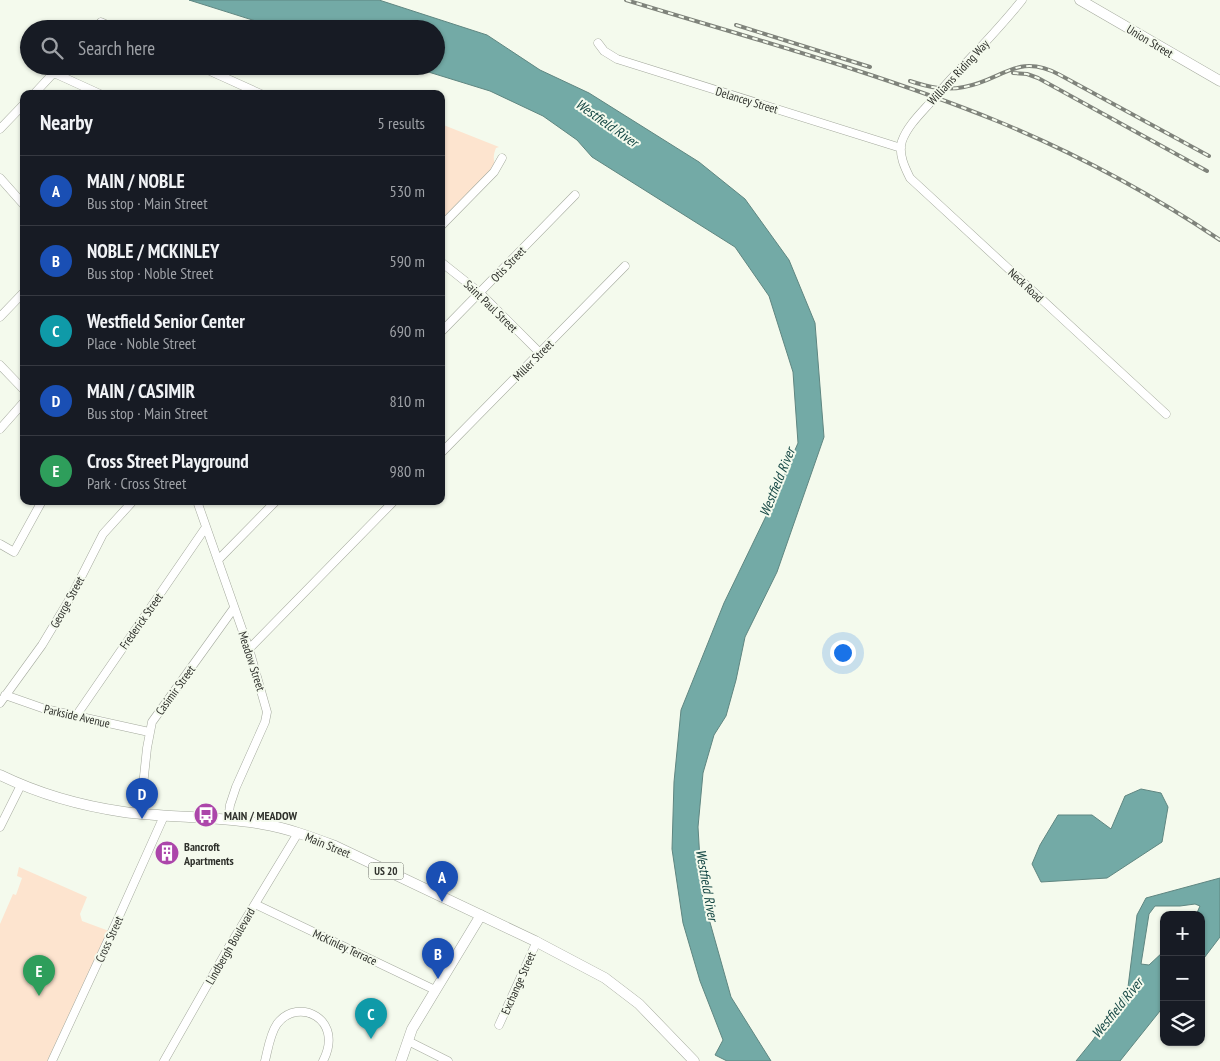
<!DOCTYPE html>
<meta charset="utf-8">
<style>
:root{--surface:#171b24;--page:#20242c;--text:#f1f3f6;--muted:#9ea1a6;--line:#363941;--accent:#8c9099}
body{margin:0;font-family:"PT Sans Narrow",sans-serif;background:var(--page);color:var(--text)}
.controls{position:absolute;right:15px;bottom:15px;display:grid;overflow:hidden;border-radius:10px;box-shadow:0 1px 4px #0004}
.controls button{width:45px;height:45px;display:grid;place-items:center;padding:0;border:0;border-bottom:1px solid var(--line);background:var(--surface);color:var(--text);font:25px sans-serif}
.you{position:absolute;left:842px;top:652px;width:18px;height:18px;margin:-12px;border:4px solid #fff;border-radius:50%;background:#1a73e8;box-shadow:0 0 0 8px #1a73e833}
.badge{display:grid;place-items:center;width:32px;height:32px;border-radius:50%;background:var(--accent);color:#fff;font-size:16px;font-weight:700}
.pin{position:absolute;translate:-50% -41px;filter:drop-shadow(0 1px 2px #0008)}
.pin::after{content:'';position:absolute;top:26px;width:18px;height:15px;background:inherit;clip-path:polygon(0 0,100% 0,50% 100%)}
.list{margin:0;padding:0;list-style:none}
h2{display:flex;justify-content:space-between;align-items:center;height:65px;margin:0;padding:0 20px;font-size:21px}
h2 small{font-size:16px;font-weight:400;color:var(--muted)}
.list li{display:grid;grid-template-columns:32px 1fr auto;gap:15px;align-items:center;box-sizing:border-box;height:70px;padding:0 20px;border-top:1px solid var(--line)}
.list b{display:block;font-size:19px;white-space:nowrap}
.list p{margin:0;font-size:16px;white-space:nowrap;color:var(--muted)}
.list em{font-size:16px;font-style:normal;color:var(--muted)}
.icon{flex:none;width:28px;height:28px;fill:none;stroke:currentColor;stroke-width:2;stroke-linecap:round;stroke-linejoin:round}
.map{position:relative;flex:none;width:1220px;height:1061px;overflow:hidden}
.search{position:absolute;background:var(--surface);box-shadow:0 1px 4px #0004;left:20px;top:20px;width:425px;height:55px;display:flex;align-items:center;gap:12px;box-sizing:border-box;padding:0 18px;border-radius:28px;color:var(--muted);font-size:19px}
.panel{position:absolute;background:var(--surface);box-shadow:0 1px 4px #0004;left:20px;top:90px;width:425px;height:415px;border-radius:10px}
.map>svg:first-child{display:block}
.green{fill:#fde4cf}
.water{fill:#73aaa6;stroke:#5f8681}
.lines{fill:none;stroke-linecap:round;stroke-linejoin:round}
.minor-casing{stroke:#a4a99d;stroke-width:9}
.major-casing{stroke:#a4a99d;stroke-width:11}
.minor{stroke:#fff;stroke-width:8}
.major{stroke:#fff;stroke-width:10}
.rail-casing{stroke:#7f837b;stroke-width:4}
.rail{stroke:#f4faed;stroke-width:2;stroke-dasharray:5.5;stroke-linecap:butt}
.labels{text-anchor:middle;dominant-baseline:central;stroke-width:4;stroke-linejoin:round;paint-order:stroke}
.shield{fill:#f4faed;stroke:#6a6d66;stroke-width:1}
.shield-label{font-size:11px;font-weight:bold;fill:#2f312c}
.street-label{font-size:12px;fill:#2f312c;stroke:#f4faed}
.poi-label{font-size:12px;font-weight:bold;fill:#2f312c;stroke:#f4faed;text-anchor:start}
.water-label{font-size:14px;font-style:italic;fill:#164845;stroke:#f4faed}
</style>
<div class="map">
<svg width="1220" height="1061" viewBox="0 0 1220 1061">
<rect width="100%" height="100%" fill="#f4faed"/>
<path class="green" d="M441,124l58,23 -3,1c-3,7 -3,12 0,19l-55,54z
M19,867l68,30 -7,17 2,7 27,10 -61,130h-48v-137l13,-30 3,1 6,-17 -5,-2z"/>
<path class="water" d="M189,0h190l108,35 53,35 49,23 110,69 46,37 44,61 26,63 9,114 -47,135 -32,65 -9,43 -10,36 -12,19 -11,38 -5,54 4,67 29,103 40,64h-44l-12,-6 8,-15 -23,-59 -17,-58 -11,-74 2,-67 7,-72 43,-107 44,-91 30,-69 -5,-71 -24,-76 -34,-49 -143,-90 -15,-17 -34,-24 -53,-25 -81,-25h27v-37h-155z
M1141,789l20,4 7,14 -6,35 -55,36 -66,4 -9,-18 8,-19 18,-30h34l19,14 14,-33z
M1220,878v59l-19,25v-47h-5l4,-9 -5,-2 -15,2h-25l-6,8 -8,50 8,1 15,-14v55l-44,55h-44l17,-21 35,-53 9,-72 9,-17z"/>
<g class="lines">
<defs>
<path id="minor" d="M1022,0c-29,37 -63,68 -93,104 -10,11 -22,23 -27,37 -4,13 3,27 8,37l256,236
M95,29l6,-7 15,7
M598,43l6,8 13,8 284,89
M199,66l62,28
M54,73l46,21
M34,94l26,-28
M0,129l24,-25
M0,178l24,27
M441,226l53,-54 8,-14
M441,262l39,31 60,60
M0,317l24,-25
M441,332l134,-137
M0,365l24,25
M0,429l24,-27
M441,453l184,-187
M197,501l52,148 18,63 -2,10 -29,65 -6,18 -2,15
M0,544l14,8 28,-51
M218,560l58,-59
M249,649l145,-148
M5,695l40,14 104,23
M0,703l42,-58 30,-50 31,-61 30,-33
M76,716l130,-189
M140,814l7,-66 5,-26 82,-114
M0,827l21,-42
M255,904l180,86
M499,1025l38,-84
M408,1041l40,20
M52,1061l64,-138 48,-107
M164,1061l66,-116 68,-112
M265,1061c3,-12 5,-27 12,-37 21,-28 68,-5 46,37"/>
<path id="major" d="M1080,0l140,81
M0,775c39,19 82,31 124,37 46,6 92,4 138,12 25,4 49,13 73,22l200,95 70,37 34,26 55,57
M401,1061l11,-32 69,-114"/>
</defs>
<use href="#minor" class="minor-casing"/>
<use href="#major" class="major-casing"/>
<use href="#minor" class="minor"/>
<use href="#major" class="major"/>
<defs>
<path id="rail" d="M626,0c124,38 250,72 371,121 78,32 153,72 223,119
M736,25l134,42
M1013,73l14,1 11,4 169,93
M910,81c18,6 35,10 54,6 39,-7 53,-35 96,-12l149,81"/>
</defs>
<use href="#rail" class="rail-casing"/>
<use href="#rail" class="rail"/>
</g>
<defs>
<symbol id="bus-disc" viewBox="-11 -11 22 22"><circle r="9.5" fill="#ac46aa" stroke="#f4faed"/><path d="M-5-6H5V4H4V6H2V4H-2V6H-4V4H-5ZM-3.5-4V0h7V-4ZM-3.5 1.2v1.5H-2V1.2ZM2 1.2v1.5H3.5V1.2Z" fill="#fff"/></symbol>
<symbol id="building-disc" viewBox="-11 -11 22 22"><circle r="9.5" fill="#ac46aa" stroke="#f4faed"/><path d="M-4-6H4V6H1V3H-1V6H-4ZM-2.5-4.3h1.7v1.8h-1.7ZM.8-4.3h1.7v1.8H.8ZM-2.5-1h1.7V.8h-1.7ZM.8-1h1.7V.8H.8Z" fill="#fff"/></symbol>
</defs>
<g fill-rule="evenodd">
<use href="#bus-disc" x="192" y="801" width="28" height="28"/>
<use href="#building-disc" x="153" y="839" width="28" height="28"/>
</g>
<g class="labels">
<rect class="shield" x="368.5" y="862.5" width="35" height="17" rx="4"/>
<g class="shield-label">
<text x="386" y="871">US 20</text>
</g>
<g class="street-label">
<text transform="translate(1150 41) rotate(31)">Union Street</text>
<text transform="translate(958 72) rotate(-47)">Williams Riding Way</text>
<text transform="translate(747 100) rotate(17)">Delancey Street</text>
<text transform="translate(508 264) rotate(-46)">Otis Street</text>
<text transform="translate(1026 285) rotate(43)">Neck Road</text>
<text transform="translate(491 306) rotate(44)">Saint Paul Street</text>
<text transform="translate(533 360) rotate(-45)">Miller Street</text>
<text transform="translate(67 602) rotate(-61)">George Street</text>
<text transform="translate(141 621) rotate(-55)">Frederick Street</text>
<text transform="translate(252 661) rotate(72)">Meadow Street</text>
<text transform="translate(175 690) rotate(-54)">Casimir Street</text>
<text transform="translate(77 716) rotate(13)">Parkside Avenue</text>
<text transform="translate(328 845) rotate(22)">Main Street</text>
<text transform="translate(109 939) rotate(-65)">Cross Street</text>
<text transform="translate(230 946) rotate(-60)">Lindbergh Boulevard</text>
<text transform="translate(345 947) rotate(25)">McKinley Terrace</text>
<text transform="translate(518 983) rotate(-66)">Exchange Street</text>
</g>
<g class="poi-label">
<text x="224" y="815">MAIN / MEADOW</text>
<text x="184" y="846">Bancroft<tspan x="184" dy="14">Apartments</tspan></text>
</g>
<g class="water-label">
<text transform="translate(607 123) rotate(35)">Westfield River</text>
<text transform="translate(777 482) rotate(-68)">Westfield River</text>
<text transform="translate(707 885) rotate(80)">Westfield River</text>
<text transform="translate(1117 1008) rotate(-51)">Westfield River</text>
</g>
</g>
</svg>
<div class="controls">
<button>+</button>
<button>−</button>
<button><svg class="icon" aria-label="layers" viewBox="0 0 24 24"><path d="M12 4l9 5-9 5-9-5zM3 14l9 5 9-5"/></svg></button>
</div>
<div class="you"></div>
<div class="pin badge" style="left:442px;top:902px;background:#1a4fb4">A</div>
<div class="pin badge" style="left:438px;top:979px;background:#1a4fb4">B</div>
<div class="pin badge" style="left:371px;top:1039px;background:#0f9aa8">C</div>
<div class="pin badge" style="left:142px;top:819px;background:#1a4fb4">D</div>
<div class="pin badge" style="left:39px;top:996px;background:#2e9e5b">E</div>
<div class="search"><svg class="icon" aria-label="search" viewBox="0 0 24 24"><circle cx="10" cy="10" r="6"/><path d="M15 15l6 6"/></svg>Search here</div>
<section class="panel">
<h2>Nearby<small>5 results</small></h2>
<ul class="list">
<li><span class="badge" style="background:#1a4fb4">A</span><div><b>MAIN / NOBLE</b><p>Bus stop · Main Street</p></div><em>530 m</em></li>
<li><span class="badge" style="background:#1a4fb4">B</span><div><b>NOBLE / MCKINLEY</b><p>Bus stop · Noble Street</p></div><em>590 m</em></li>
<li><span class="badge" style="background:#0f9aa8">C</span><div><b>Westfield Senior Center</b><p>Place · Noble Street</p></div><em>690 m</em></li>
<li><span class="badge" style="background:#1a4fb4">D</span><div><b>MAIN / CASIMIR</b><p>Bus stop · Main Street</p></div><em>810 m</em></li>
<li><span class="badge" style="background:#2e9e5b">E</span><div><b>Cross Street Playground</b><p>Park · Cross Street</p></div><em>980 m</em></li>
</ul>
</section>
</div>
